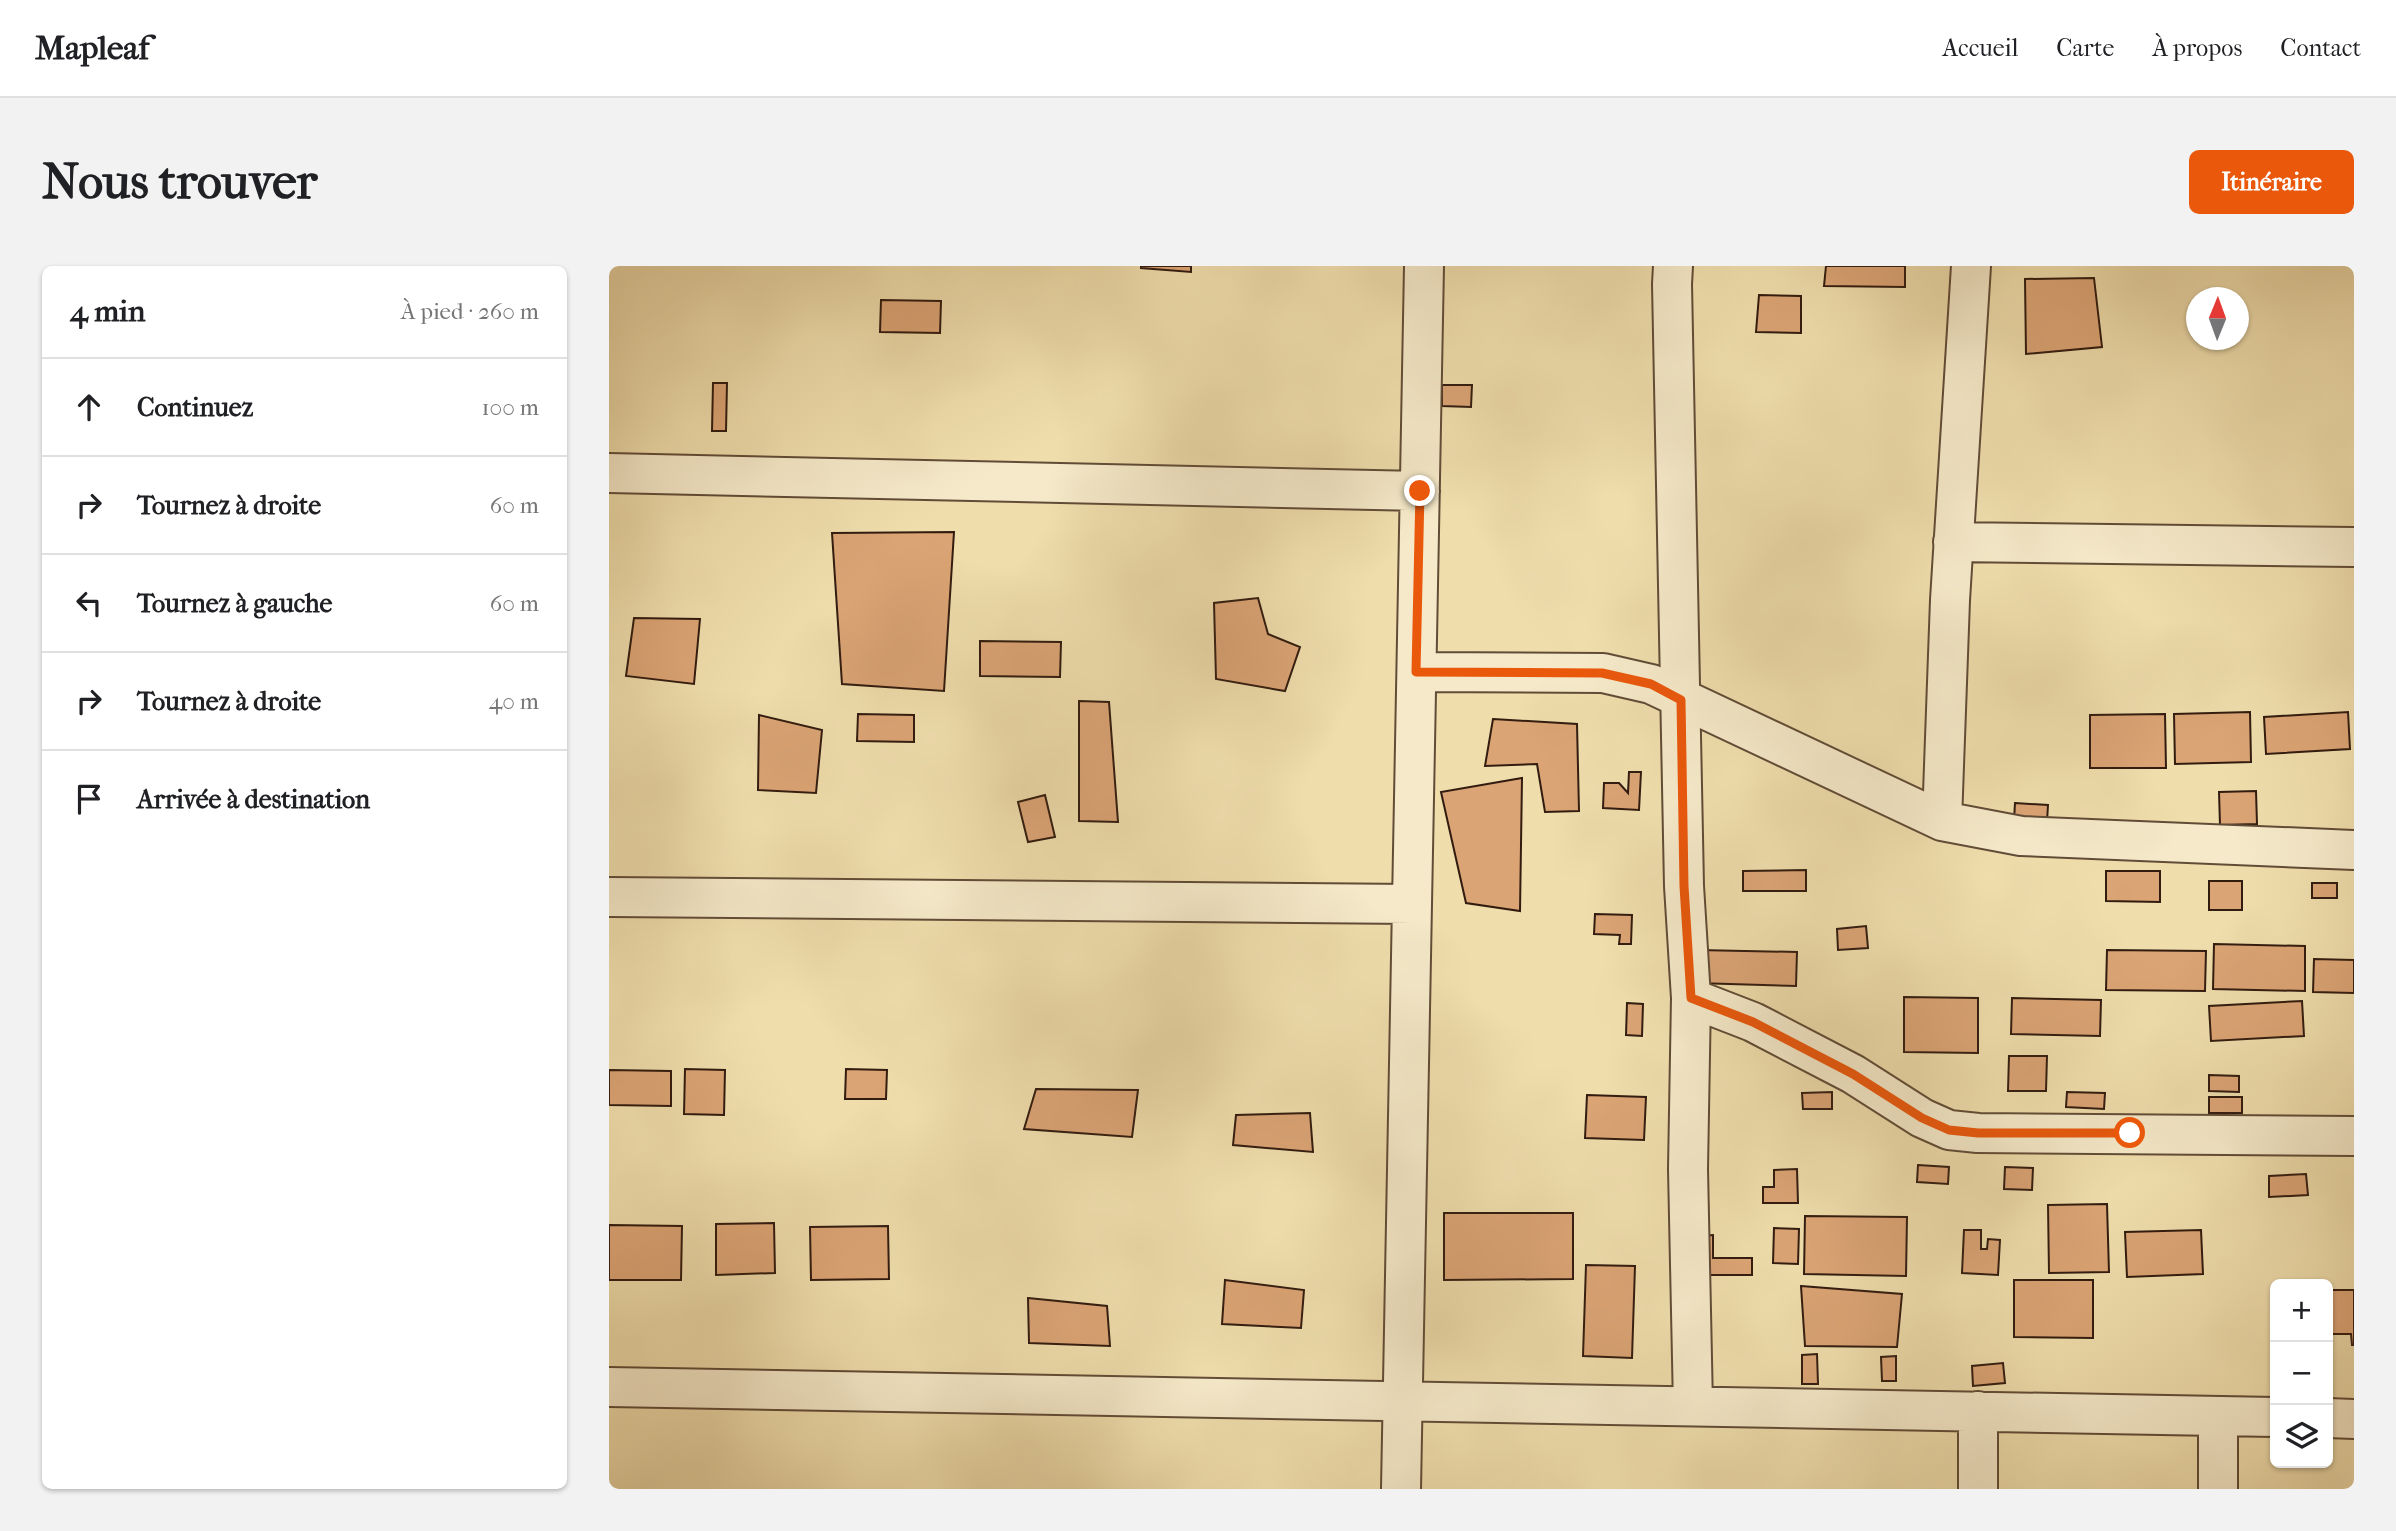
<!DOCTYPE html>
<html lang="fr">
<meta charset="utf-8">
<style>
:root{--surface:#fff;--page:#f2f2f2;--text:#202124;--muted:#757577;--line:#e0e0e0;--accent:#ea580c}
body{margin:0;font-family:"IM FELL French Canon",serif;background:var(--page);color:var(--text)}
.controls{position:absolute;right:21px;bottom:21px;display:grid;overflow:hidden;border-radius:10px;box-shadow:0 2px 5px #0004}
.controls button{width:63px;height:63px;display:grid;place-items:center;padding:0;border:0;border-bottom:2px solid var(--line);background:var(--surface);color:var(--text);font:35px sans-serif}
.compass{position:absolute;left:1577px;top:21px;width:63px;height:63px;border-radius:50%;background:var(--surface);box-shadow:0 2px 5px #0004;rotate:1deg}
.stop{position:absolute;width:21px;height:21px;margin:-16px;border:5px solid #ea580c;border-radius:50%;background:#fff}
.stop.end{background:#ea580c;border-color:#fff;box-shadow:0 2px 7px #0008}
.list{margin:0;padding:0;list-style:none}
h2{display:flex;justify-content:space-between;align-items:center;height:91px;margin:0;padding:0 28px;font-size:30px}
h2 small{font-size:23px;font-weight:400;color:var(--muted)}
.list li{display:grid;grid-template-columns:46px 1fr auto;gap:21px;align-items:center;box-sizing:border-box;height:98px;padding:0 28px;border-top:2px solid var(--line)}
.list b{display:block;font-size:26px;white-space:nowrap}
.list em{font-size:23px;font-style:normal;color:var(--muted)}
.icon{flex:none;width:38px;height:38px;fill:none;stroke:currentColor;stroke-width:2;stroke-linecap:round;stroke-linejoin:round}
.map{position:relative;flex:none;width:1745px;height:1223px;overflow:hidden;border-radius:10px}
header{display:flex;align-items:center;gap:42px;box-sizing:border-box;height:98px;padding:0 35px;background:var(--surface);border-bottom:2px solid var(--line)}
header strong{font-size:33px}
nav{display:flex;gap:38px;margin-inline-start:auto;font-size:24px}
.intro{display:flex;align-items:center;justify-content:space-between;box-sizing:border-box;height:168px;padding:0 42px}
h1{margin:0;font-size:49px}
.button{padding:18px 32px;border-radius:10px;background:var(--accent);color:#fff;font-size:24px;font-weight:700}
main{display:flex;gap:42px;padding:0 42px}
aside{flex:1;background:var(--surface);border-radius:10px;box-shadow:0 2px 5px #0004}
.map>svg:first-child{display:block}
.building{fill:#dba475;stroke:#321c10;stroke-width:2}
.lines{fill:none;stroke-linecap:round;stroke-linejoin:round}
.minor-casing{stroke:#614c37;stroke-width:42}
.minor{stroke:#f5e9c9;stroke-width:38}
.route{stroke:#ea580c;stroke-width:9}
</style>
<header>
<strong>Mapleaf</strong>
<nav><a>Accueil</a><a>Carte</a><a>À propos</a><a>Contact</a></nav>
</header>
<div class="intro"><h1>Nous trouver</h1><a class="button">Itinéraire</a></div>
<main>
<aside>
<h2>4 min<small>À pied · 260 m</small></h2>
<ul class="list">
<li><svg class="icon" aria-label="ahead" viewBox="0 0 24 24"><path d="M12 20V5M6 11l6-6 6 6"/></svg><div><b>Continuez</b></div><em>100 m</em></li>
<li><svg class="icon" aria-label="right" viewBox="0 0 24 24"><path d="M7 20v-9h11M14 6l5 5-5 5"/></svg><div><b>Tournez à droite</b></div><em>60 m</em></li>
<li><svg class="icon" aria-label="left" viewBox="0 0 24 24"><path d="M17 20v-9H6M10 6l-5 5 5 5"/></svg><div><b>Tournez à gauche</b></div><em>60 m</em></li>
<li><svg class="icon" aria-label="right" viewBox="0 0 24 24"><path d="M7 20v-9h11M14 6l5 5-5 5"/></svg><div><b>Tournez à droite</b></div><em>40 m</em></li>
<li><svg class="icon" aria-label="arrive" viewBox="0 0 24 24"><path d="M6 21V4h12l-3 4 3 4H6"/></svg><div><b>Arrivée à destination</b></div></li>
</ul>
</aside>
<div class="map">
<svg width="1745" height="1223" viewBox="0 0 1745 1223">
<rect width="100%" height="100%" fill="#efddac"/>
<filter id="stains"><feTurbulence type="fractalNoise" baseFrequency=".00286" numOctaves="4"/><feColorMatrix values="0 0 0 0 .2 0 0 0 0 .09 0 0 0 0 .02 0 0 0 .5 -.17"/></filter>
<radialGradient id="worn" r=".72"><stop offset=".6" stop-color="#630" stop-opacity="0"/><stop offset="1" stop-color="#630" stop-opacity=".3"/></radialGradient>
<path class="building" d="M532,0h50v6l-50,-4z
M1217,0h79v21l-81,-1z
M1485,12l8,69 -76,7 -1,-75z
M1150,29l42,1v37l-45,-1z
M272,34l60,1 -1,32 -60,-1z
M104,117h14l-1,48h-14z
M833,119h30l-1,22 -29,-1z
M345,266l-10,159 -102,-7 -10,-151z
M649,332l10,36 32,13 -15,44 -69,-12 -2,-76z
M25,352l66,1 -6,65 -68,-8z
M371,375l81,1 -1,35 -80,-1z
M470,435l30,1 9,120 -39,-1z
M1641,446l1,50 -76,2 -1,-50z
M1739,446l2,37 -84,5 -2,-37z
M249,448l56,1v27l-57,-1z
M1556,448l1,54h-76v-53z
M150,449l63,15 -6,63 -58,-3z
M884,453l84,5 2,87 -34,1 -8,-48 -52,2z
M1020,506h12l-2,38 -36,-2 1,-25h15l9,10z
M913,512l-2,133 -54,-8 -25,-111z
M1647,525l1,33 -37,1 -1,-33z
M436,529l10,42 -27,5 -10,-40z
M1406,537l33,2 -1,17 -33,-2z
M1197,604v21h-63v-20z
M1497,605h54v31l-54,-1z
M1600,615h33v29h-33z
M1703,617h25v15h-25z
M986,648l37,1 -1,29h-12l1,-9 -26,-1z
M1257,660l2,22 -30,2 -1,-21z
M1605,678l91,2v45l-92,-2z
M1089,684l99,2 -1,34 -100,-3z
M1498,684l99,1 -1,40 -99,-1z
M1705,693l40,1v33l-41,-1z
M1295,731l74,1v55l-74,-1z
M1403,732l89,2 -1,36 -89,-2z
M1693,735l2,35 -93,5 -2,-35z
M1018,737l16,1 -1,32 -16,-1z
M1400,790h38l-1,35h-38z
M76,803l40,1 -1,45 -40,-1z
M237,803l41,1 -1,29h-41z
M0,804l62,1v35l-62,-1z
M1600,809l30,1v16l-30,-1z
M427,823l102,1 -6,47 -108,-8z
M1223,826v17h-29l-1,-16z
M1458,826l38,1 -1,16 -38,-2z
M978,829l59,2 -2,43 -59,-2z
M1600,831h33v16h-33z
M701,847l3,39 -80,-7 3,-30z
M1309,899l31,2 -1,17 -31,-2z
M1396,901l28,1 -1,22 -28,-1z
M1188,903l1,34h-35v-16h11v-17z
M1697,908l2,21 -39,2v-21z
M1498,938l2,68 -60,1 -1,-68z
M835,947h129v66l-129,1z
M1196,950l102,1 -1,59 -102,-2z
M165,957l1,50 -59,2v-51z
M0,959l73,1 -1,54h-72z
M279,960l1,53 -78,1 -1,-53z
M1165,962l25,1 -1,35 -25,-1z
M1355,964h17v19h6l1,-10 12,1 -2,35 -36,-2z
M1592,964l2,44 -76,3 -2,-45z
M1104,969v23h39v17h-53v-39z
M977,999l49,1 -3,92 -49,-2z
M616,1014l79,10 -3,38 -79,-4z
M1405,1014h79v58l-79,-1z
M1192,1020l101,8 -5,53 -92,-1z
M1719,1024h26v55h-2l-1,-11h-23z
M419,1032l79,8 3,40 -81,-3z
M1208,1088l1,30h-16v-29z
M1287,1090v25h-14l-1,-24z
M1394,1097l2,20 -32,3 -1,-20z"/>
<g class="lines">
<defs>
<path id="minor" d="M1064,0l-1,18 12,602 7,112 -3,171 5,237
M0,207l811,18
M1344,276l401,5
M808,406l186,1 48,11 291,137 79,15 333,14
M1333,555l8,-221 21,-334
M0,631l803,7
M1082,732l62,24 100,52 69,44 27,12 29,3 376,3
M0,1121l1666,30
M1609,1150v73
M1719,1152l26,1
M792,1223l23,-1223
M1369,1223v-78"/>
</defs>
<use href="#minor" class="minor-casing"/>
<use href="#minor" class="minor"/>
</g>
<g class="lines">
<path class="route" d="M811,225l-4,181 186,1 49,11 30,16 3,186 7,112 62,24 100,52 69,44 27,12 29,3h152"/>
</g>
<rect width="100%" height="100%" filter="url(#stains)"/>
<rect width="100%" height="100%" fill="url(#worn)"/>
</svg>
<div class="controls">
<button>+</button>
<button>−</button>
<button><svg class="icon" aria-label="layers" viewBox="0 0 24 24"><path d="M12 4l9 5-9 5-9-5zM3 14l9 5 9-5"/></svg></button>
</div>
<svg class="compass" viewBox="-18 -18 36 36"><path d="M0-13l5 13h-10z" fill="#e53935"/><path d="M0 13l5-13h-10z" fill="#757577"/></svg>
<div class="stop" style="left:1521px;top:867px"></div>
<div class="stop end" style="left:811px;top:225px"></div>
</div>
</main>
